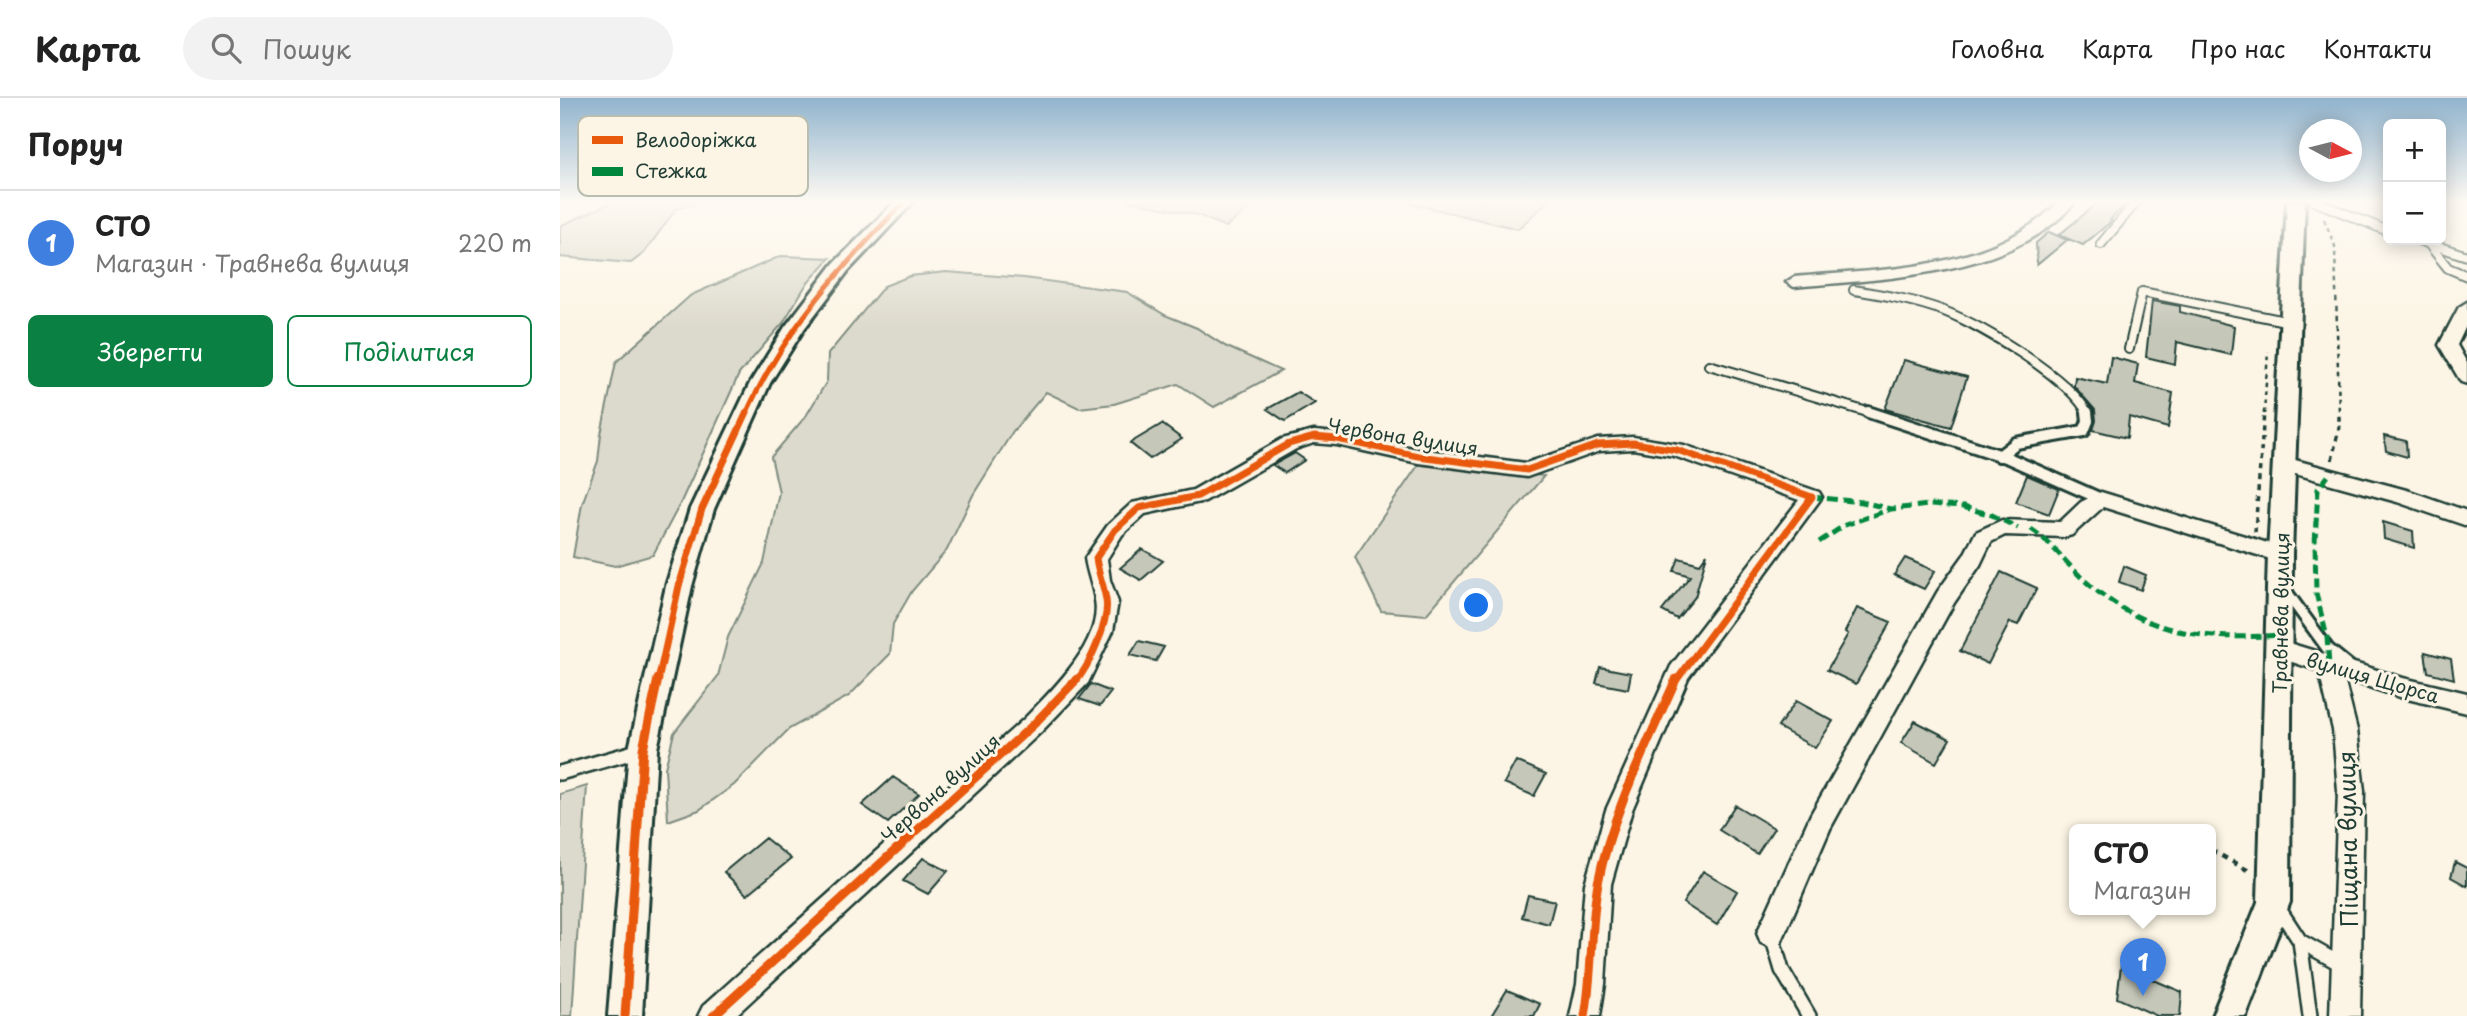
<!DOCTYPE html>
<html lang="uk">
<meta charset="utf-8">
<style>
:root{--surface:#fff;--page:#f2f2f2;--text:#222;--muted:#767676;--line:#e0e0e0;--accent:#0b8043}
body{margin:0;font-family:"Playpen Sans",sans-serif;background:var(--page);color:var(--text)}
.controls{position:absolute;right:21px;top:21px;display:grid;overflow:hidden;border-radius:10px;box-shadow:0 4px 18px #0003}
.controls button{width:63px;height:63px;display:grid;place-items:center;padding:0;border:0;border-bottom:2px solid var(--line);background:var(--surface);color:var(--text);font:35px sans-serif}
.compass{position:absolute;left:1739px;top:21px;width:63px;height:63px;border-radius:50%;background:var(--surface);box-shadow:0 4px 18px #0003;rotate:97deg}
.you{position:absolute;left:917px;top:508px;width:24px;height:24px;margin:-18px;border:5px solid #fff;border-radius:50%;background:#1a73e8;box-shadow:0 0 0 10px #1a73e833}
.badge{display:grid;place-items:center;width:46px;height:46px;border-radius:50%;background:var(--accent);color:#fff;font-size:23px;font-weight:700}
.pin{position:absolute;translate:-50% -58px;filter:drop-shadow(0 2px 4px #0008)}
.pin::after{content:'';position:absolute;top:37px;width:24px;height:21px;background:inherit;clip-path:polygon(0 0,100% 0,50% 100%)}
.popup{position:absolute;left:1509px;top:726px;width:147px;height:91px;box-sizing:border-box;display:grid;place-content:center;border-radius:10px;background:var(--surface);filter:drop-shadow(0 2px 5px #0005);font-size:23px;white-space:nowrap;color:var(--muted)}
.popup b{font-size:26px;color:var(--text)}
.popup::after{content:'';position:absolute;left:50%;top:100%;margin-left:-14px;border:14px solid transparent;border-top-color:var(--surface)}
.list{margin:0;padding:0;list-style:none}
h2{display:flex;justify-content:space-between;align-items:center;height:91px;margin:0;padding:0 28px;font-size:30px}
h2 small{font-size:23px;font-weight:400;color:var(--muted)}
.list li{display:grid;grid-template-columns:46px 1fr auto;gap:21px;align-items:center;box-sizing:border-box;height:105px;padding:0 28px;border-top:2px solid var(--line)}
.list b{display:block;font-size:26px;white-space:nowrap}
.list p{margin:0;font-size:23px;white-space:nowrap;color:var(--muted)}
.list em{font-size:23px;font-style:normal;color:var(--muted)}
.actions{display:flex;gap:14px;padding:21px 28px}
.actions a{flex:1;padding:16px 0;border:2px solid var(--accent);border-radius:10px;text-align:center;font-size:24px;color:var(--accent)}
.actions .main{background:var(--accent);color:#fff}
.icon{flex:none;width:38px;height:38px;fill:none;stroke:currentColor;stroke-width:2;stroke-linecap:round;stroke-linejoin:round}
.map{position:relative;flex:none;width:1907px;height:918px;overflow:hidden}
header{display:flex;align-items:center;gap:42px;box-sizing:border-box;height:98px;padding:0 35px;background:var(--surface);border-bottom:2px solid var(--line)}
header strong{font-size:33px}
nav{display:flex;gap:38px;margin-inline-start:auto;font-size:24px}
.search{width:490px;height:63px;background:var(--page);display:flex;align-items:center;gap:18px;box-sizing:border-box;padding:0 24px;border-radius:38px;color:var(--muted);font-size:26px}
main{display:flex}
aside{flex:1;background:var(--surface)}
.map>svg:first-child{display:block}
.green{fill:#dcdacc;stroke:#7e8c80;stroke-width:2}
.building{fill:#c5c7b9;stroke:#1f3d34;stroke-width:2}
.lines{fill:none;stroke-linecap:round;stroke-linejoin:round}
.service-far2-casing{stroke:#1f3d34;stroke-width:12}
.service-far1-casing{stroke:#1f3d34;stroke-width:16}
.service-casing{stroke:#1f3d34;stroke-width:18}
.minor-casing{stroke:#1f3d34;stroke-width:5}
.tertiary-casing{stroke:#1f3d34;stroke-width:6}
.path-far2{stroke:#1f3d34;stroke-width:2.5;stroke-dasharray:4.5 4.5;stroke-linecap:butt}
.path-far1{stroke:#1f3d34;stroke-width:3.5;stroke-dasharray:5 5;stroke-linecap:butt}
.path{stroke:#1f3d34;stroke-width:4.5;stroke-dasharray:6 6;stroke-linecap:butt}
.service-far2{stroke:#fcf5e5;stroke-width:8}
.service-far1{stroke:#fcf5e5;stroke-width:10}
.service{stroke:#fcf5e5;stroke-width:13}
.minor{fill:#fcf5e5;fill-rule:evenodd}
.tertiary{fill:#fcf5e5;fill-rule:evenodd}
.quiet{stroke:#00873e;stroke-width:5;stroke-dasharray:10 5;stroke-linecap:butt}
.cycleway-far2-casing{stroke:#fcf5e5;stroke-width:9}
.cycleway-far1-casing{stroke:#fcf5e5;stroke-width:11}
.cycleway-casing{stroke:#fcf5e5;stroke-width:13}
.cycleway-far2{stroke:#e8590c;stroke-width:5}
.cycleway-far1{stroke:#e8590c;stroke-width:7}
.cycleway{stroke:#e8590c;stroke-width:9}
.labels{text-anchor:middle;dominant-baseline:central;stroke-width:6;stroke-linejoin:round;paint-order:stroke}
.street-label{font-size:19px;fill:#1f3d34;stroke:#fcf5e5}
.near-street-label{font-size:23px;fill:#1f3d34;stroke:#fcf5e5}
.key{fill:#fcf5e5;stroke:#babeb0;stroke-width:2}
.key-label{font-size:19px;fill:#1f3d34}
</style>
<header>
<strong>Карта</strong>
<div class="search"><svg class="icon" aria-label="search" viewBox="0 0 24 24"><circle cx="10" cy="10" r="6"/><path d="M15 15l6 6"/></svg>Пошук</div>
<nav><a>Головна</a><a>Карта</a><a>Про нас</a><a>Контакти</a></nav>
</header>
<main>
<aside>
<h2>Поруч<small></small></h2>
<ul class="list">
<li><span class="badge" style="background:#3f7fe0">1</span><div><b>СТО</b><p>Магазин · Травнева вулиця</p></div><em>220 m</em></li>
</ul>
<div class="actions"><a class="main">Зберегти</a><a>Поділитися</a></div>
</aside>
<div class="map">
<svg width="1907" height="918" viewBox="0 0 1907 918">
<rect width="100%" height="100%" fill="#fcf5e5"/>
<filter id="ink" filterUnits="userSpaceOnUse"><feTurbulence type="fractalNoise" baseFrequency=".0143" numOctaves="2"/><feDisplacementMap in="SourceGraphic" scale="14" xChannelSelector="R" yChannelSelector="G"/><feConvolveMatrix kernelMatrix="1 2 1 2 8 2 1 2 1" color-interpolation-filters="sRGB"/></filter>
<g filter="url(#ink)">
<path class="green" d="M55,103h90l-29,8 -32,44 -13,10 -71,-6v-31z
M567,103h131l-32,26 -28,-12z
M841,103h147l-30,28z
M221,158l49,2 -24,27 -23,38 -44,51 -58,128 -28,53 -38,11 -42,-9 9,-53 16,-43 3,-27 15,-72 75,-67z
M386,174l78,6 103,14 38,23 32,13 28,18 56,25 -67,36 -36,-23 -64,20 -35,4 -33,-16 -33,39 -40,64 -26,55 -35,41 -19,33 -3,30 -41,42 -60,33 -55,56 -35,25 -31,11 -3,-53 9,-35 44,-57 10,-39 36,-74 15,-71 -8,-35 35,-41 21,-35 1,-27 56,-68 26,-10z
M859,366l125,12 -118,139 -45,-4 -26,-54z
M27,688l-15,230h-12v-222z"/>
<path class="building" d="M1540,103h29l-19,19 2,1 -29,24 -24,-10z
M1489,134l18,8 -30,25 -1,-22z
M1592,203l28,5v6l54,14 -3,29 -54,-13 -2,22 -29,-7z
M1551,259l27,7 -3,19 38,10 -5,35 -39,-11 -2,21 -34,-8 3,-9 -1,-11 -21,-24 1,-9 32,7z
M1344,262l63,17 -16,50 -66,-18z
M738,294l17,11 -30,18 -18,-12z
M602,326l20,15 -32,20 -20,-16z
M1824,338l22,5 1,16 -21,-6z
M735,355l10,7 -20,13 -12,-8z
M1467,377l32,14 -10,25 -33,-12z
M1823,424l30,9 1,17 -30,-9z
M582,451l21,12 -22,19 -21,-12z
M1147,456l-12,43 -18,22 -15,-8 28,-35 -16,-5 5,-13 21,6z
M1345,460l30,13 -11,18 -30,-14z
M1564,468l22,9 -5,15 -22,-8z
M1441,474l36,16 -19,37 -8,-3 -22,42 -28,-13z
M1297,510l34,14 -35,62 -29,-14 21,-36 -3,-2z
M579,543l25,6 -8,14 -26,-6z
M1865,554l26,7 3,20 -26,-7z
M1040,569l31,6 -3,16 -32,-6z
M531,586l20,8 -11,14 -21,-7z
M1236,603l37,20 -18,27 -37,-21z
M1355,623l35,18 -14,24 -35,-20z
M956,663l30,13 -12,22 -30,-13z
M333,679l26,17 -31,29 -26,-18z
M1175,707l39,23 -17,26 -38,-24z
M205,740l26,21 -44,36 -23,-23z
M363,760l25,13 -20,23 -25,-13z
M1895,764l12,6v18l-16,-9z
M1143,773l34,20 -20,34 -34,-22z
M968,797l27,6 -6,23 -27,-7z
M1561,868l61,26 -2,24h-23l-40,-18z
M947,892l33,14 -6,12h-43z"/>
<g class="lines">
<defs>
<path id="service-far2" d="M1754,103l74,30
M1858,142l49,16
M1868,145l20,25 19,8
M1541,146l36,-43
M1294,192c30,5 61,10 90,21 38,15 126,67 144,103
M1569,251l13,-57 148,30
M1149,267l165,49"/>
<path id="service-far1" d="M1308,314l140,46 93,41
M1439,358l17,-13 68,-12 4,-10 -1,-9
M1725,492l43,59 21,17"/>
<path id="service" d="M0,675l81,-23
M1717,808l23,35 44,25
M1211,835l11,37 27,46
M1740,843l10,75"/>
<path id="minor" d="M1500,103h16c-62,76 -192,77 -282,86l-8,-5 8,-5c78,-7 170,-6 237,-52 11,-7 20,-16 29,-24z
M1907,204v22l-10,21 10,18v21l-6,-2 -22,-37 20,-38z
M754,333l23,2 81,16 108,14 72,-24 35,-2 51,8 135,47 3,5 -134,181 -56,132 -21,74 -6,100 -5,32h-30l7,-32 8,-100 21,-74 65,-144 128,-166 -125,-44 -41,-7 -33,2 -73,26 -109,-14 -81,-18 -23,-2 -18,6 -91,52 -60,13 -23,21 -15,24 3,21 8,22 -5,29 -25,52 -47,49 -306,284h-37l5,-10 322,-288c26,-27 78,-76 70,-118 -2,-14 -8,-27 -10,-42l23,-33 24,-22 61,-13 89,-51z
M1724,359l126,34 57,20v15l-70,-24 -120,-33 -3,-5 3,-5z
M1541,394l186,57 3,5 -3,5 -7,3 -177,-55 -31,28 -7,2 -60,-2 -14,7 -11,23 -26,38 -124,226 -49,114 -10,4 -10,-4 -4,-10 54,-119 127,-223 26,-36 12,-23 26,-12 58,2 21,-20z
M1719,542l124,38 64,15v20l-64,-15 -59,-19 13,51 7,61 -4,225h-30l8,-225 -5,-61 -14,-59 -48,-16 -3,-6 3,-6z"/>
<path id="tertiary" d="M336,103h18l-66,70 -44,58 -34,54 -56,126 -22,77 -35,163 -15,267h-34l21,-267 37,-163 24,-77 60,-126 35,-56 49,-64z
M1727,103h18l-13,353 -2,348 -44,114h-34l46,-114 10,-348z"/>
</defs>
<use href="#service-far2" class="service-far2-casing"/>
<use href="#service-far1" class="service-far1-casing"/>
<use href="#service" class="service-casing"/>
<use href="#minor" class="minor-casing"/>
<use href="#tertiary" class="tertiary-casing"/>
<path class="path-far2" d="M1764,121l11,27 4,168
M1704,316l4,-63"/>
<path class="path-far1" d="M1772,362l7,-32v-16
M1695,434l9,-120"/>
<path class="path" d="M1610,730l4,2
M1651,752l40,22"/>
<use href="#service-far2" class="service-far2"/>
<use href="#service-far1" class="service-far1"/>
<use href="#service" class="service"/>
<use href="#minor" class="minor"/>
<use href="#tertiary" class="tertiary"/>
<path class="quiet" d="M1768,378l-10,13 -3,53 1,51 11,44 2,28
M1252,399l50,5 29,7 38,-4 34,2 29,8 26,13
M1471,431c20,13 33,32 50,48 61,57 118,64 198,58
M1259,444l26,-17 46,-16"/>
<defs>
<path id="cycleway-far2" d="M186,316c38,-84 96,-148 159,-213"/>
<path id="cycleway-far1" d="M98,583l21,-95 23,-77 45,-97
M516,583c13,-14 34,-61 30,-81 -2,-14 -8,-27 -10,-42l19,-28 24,-22 59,-12 91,-52 25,-7 23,2 81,17 109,14 71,-25 35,-2 44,7 135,47 -136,184"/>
<path id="cycleway" d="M65,918l18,-267 15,-70
M153,918l320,-291 44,-46
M1025,918c8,-44 5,-89 13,-133 14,-71 49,-138 78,-204"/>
</defs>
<use href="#cycleway-far2" class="cycleway-far2-casing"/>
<use href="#cycleway-far1" class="cycleway-far1-casing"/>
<use href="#cycleway" class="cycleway-casing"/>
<use href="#cycleway-far2" class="cycleway-far2"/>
<use href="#cycleway-far1" class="cycleway-far1"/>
<use href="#cycleway" class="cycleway"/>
</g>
</g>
<linearGradient id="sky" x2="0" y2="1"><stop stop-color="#91b4ce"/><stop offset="0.45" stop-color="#fefaf3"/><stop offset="1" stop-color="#fefaf3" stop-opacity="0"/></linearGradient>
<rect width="1907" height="231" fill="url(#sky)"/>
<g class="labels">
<g class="street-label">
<text transform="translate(843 338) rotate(9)">Червона вулиця</text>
<text transform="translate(1720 515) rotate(-89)">Травнева вулиця</text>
<text transform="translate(1813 579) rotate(16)">вулиця Щорса</text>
<text transform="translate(380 690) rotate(-42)">Червона вулиця</text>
</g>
<g class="near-street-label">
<text transform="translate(1787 741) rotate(-91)">Піщана вулиця</text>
</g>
</g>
<rect x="18" y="18" width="230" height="80" rx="10" class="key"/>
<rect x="32" y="38" width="31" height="8" fill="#e8590c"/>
<rect x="32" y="69" width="31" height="9" fill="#00873e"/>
<g class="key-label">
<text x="75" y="49">Велодоріжка</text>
<text x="75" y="80">Стежка</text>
</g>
</svg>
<div class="controls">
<button>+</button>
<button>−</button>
</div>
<svg class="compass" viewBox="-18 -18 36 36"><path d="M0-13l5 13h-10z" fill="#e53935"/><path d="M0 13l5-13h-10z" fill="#767676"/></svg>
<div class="you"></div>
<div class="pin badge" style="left:1583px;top:898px;background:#3f7fe0">1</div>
<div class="popup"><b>СТО</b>Магазин</div>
</div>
</main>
